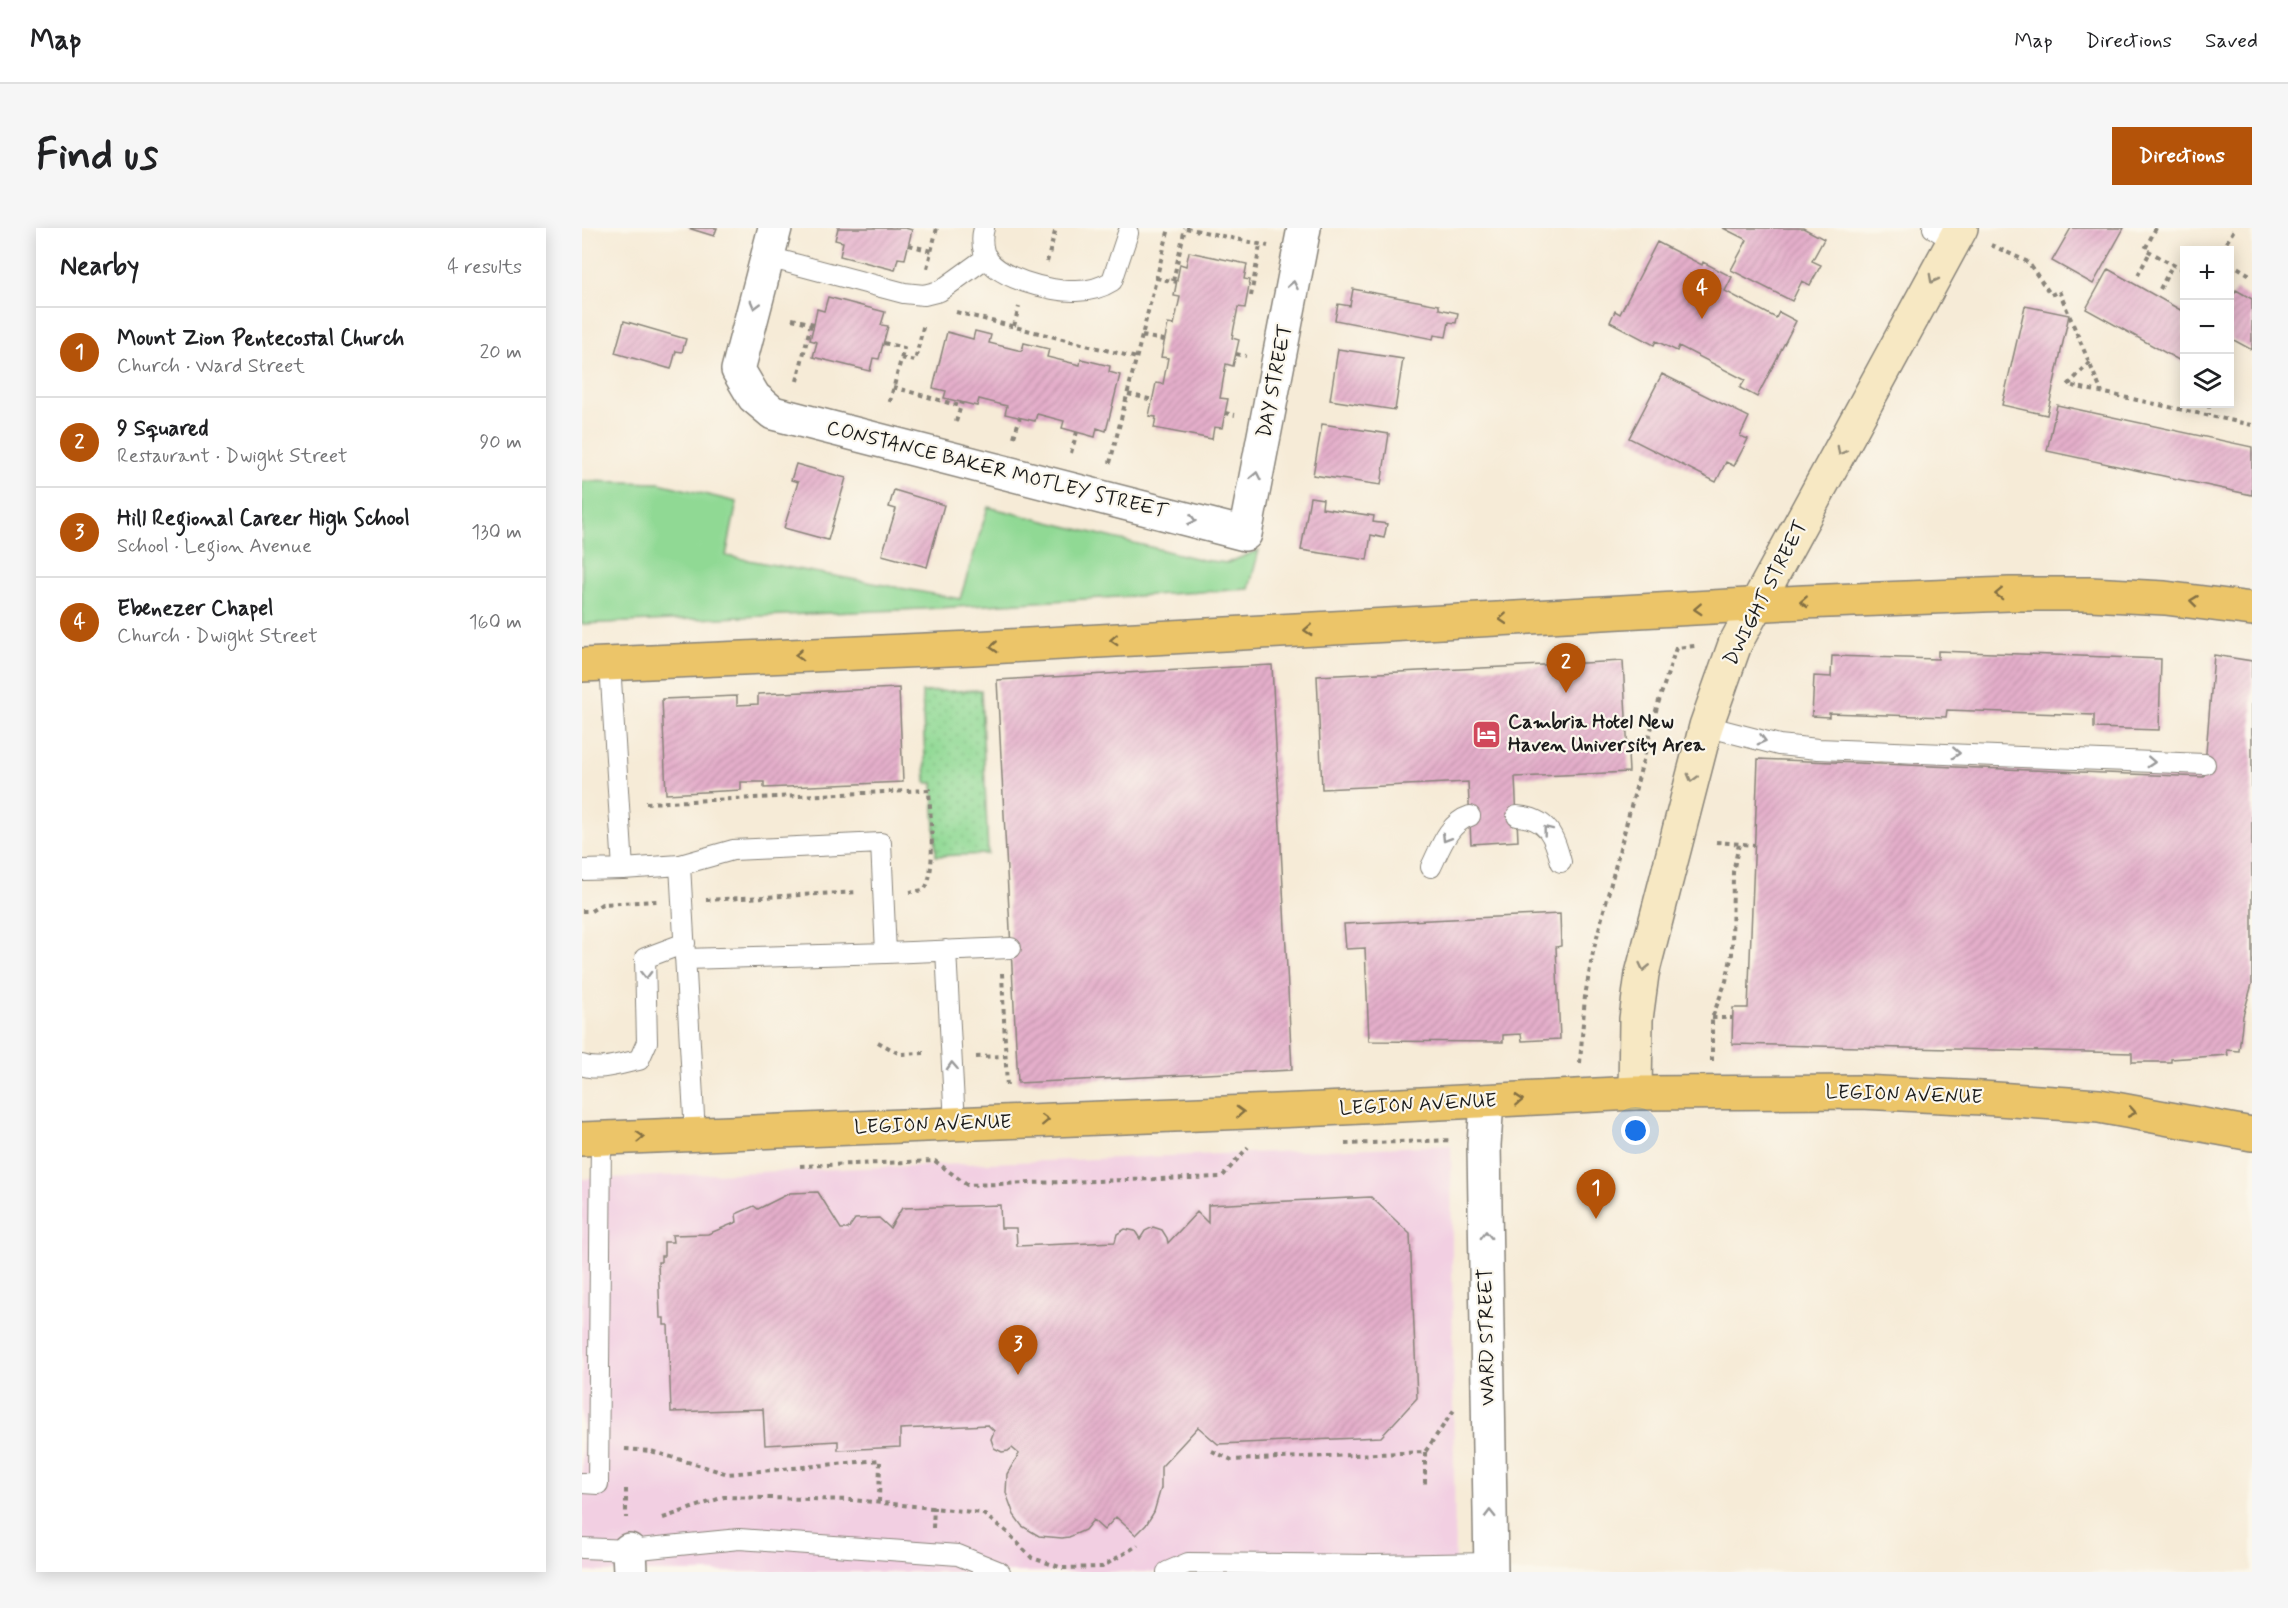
<!DOCTYPE html>
<meta charset="utf-8">
<style>
:root{--surface:#fff;--page:#f6f6f6;--text:#202124;--muted:#757577;--line:#e0e0e0;--accent:#b45309}
body{margin:0;font-family:Mynerve,sans-serif;background:var(--page);color:var(--text)}
.controls{position:absolute;right:18px;top:18px;display:grid;overflow:hidden;border-radius:0px;box-shadow:0 3px 15px #0003}
.controls button{width:54px;height:54px;display:grid;place-items:center;padding:0;border:0;border-bottom:2px solid var(--line);background:var(--surface);color:var(--text);font:30px sans-serif}
.you{position:absolute;left:1054px;top:903px;width:21px;height:21px;margin:-15px;border:4px solid #fff;border-radius:50%;background:#1a73e8;box-shadow:0 0 0 9px #1a73e833}
.badge{display:grid;place-items:center;width:39px;height:39px;border-radius:50%;background:var(--accent);color:#fff;font-size:20px;font-weight:700}
.pin{position:absolute;translate:-50% -50px;filter:drop-shadow(0 2px 3px #0008)}
.pin::after{content:'';position:absolute;top:32px;width:21px;height:18px;background:inherit;clip-path:polygon(0 0,100% 0,50% 100%)}
.list{margin:0;padding:0;list-style:none}
h2{display:flex;justify-content:space-between;align-items:center;height:78px;margin:0;padding:0 24px;font-size:26px}
h2 small{font-size:20px;font-weight:400;color:var(--muted)}
.list li{display:grid;grid-template-columns:39px 1fr auto;gap:18px;align-items:center;box-sizing:border-box;height:90px;padding:0 24px;border-top:2px solid var(--line)}
.list b{display:block;font-size:22px;white-space:nowrap}
.list p{margin:0;font-size:20px;white-space:nowrap;color:var(--muted)}
.list em{font-size:20px;font-style:normal;color:var(--muted)}
.icon{flex:none;width:33px;height:33px;fill:none;stroke:currentColor;stroke-width:2;stroke-linecap:round;stroke-linejoin:round}
.map{position:relative;flex:none;width:1670px;height:1344px;overflow:hidden;border-radius:0px}
header{display:flex;align-items:center;gap:36px;box-sizing:border-box;height:84px;padding:0 30px;background:var(--surface);border-bottom:2px solid var(--line)}
header strong{font-size:28px}
nav{display:flex;gap:33px;margin-inline-start:auto;font-size:21px}
.intro{display:flex;align-items:center;justify-content:space-between;box-sizing:border-box;height:144px;padding:0 36px}
h1{margin:0;font-size:42px}
.button{padding:15px 27px;border-radius:0px;background:var(--accent);color:#fff;font-size:21px;font-weight:700}
main{display:flex;gap:36px;padding:0 36px}
aside{flex:1;background:var(--surface);border-radius:0px;box-shadow:0 3px 15px #0003}
.map>svg:first-child{display:block}
.built{fill:#f2cfe2}
.grass{fill:#90d994;stroke:#567a58;stroke-width:1.5}
.park{fill:url(#park-dots);stroke:#567a58;stroke-width:1.5}
.building{fill:url(#building-hatch)}
.lines{fill:none;stroke-linecap:round;stroke-linejoin:round}
.service-casing{stroke:#89847a;stroke-width:22}
.minor-casing{stroke:#89847a;stroke-width:36}
.secondary-casing{stroke:#89847a;stroke-width:36}
.trunk-casing{stroke:#89847a;stroke-width:36}
.path{stroke:#89847a;stroke-width:4;stroke-dasharray:4.5 4.5;stroke-linecap:butt}
.service{stroke:#fff;stroke-width:20}
.minor{stroke:#fff;stroke-width:33}
.secondary{stroke:#f7e8c3;stroke-width:33}
.trunk{stroke:#ecc569;stroke-width:33}
.oneway{stroke:#948c78}
.oneway2{stroke:#999}
.oneway3{stroke:#847042}
.labels{text-anchor:middle;dominant-baseline:central;stroke-width:4.5;stroke-linejoin:round;paint-order:stroke}
.street-label{font-size:20px;fill:#1c1c1c;stroke:#fbf7ec}
.poi-label{font-size:20px;font-weight:bold;fill:#1c1c1c;stroke:#fbf7ec;text-anchor:start}
</style>
<header>
<strong>Map</strong>
<nav><a>Map</a><a>Directions</a><a>Saved</a></nav>
</header>
<div class="intro"><h1>Find us</h1><a class="button">Directions</a></div>
<main>
<aside>
<h2>Nearby<small>4 results</small></h2>
<ul class="list">
<li><span class="badge">1</span><div><b>Mount Zion Pentecostal Church</b><p>Church · Ward Street</p></div><em>20 m</em></li>
<li><span class="badge">2</span><div><b>9 Squared</b><p>Restaurant · Dwight Street</p></div><em>90 m</em></li>
<li><span class="badge">3</span><div><b>Hill Regional Career High School</b><p>School · Legion Avenue</p></div><em>130 m</em></li>
<li><span class="badge">4</span><div><b>Ebenezer Chapel</b><p>Church · Dwight Street</p></div><em>160 m</em></li>
</ul>
</aside>
<div class="map">
<svg width="1670" height="1344" viewBox="0 0 1670 1344">
<defs>
<pattern id="park-dots" width="8" height="8" patternUnits="userSpaceOnUse" patternTransform="scale(1.5)"><rect width="8" height="8" fill="#90d994"/><path d="M2 2h.1M6 6h.1" fill="none" stroke="#7cba7f" stroke-width="1.8" stroke-linecap="round"/></pattern>
<pattern id="building-hatch" width="6" height="6" patternUnits="userSpaceOnUse" patternTransform="scale(1.5)"><rect width="6" height="6" fill="#e4aeca"/><path d="M-1 1l2-2M0 6l6-6M5 7l2-2" fill="none" stroke="#c395ad"/></pattern>
</defs>
<rect width="100%" height="100%" fill="#fbf7ec"/>
<filter id="ink" filterUnits="userSpaceOnUse"><feTurbulence type="fractalNoise" baseFrequency=".0167" numOctaves="2"/><feDisplacementMap in="SourceGraphic" scale="12" xChannelSelector="R" yChannelSelector="G"/><feConvolveMatrix kernelMatrix="1 2 1 2 8 2 1 2 1" color-interpolation-filters="sRGB"/></filter>
<filter id="wash" filterUnits="userSpaceOnUse"><feTurbulence type="fractalNoise" baseFrequency=".008" numOctaves="4" result="noise"/><feDisplacementMap in="SourceGraphic" scale="24" xChannelSelector="R" yChannelSelector="G"/><feGaussianBlur stdDeviation="1.35" result="paint"/><feColorMatrix in="noise" values="0 0 0 0 0 0 0 0 0 0 0 0 0 0 0 0 0 1.4 0 .05"/><feComposite in="paint" operator="in"/></filter>
<g filter="url(#wash)">
<rect width="100%" height="100%" fill="#f6ebd7"/>
<path class="built" d="M869,917l4,427h-873v-393z"/>
<path class="grass" d="M0,253l77,2 78,19 -11,54 234,43 28,-92 215,53 24,3 32,-13 -10,39 -327,20 -340,15z"/>
<path class="park" d="M399,462l7,164 -52,2 -3,-73h-7l-4,-91z"/>
<g id="blocks">
<path class="building" d="M106,0h29l-3,8z
M256,0h67l7,2 -7,29 -7,-1 -3,12 -55,-14 3,-14 -8,-2z
M1141,0h80l21,11 -12,22 9,4 -11,20 -8,-4 -10,20 -61,-31 16,-30z
M1489,0h53l-31,56 -41,-23z
M1075,14l45,23 1,-3 29,15 -7,14 51,27 3,-6 17,9 -39,76 -17,-9 5,-8 -66,-34 -2,5 -21,-10 -2,4 -44,-23 5,-11 5,3z
M607,24l58,12 -3,15 6,1 -5,28 -7,-1 -6,31 7,2 -6,26 -7,-2 -6,34 8,1 -6,29 -8,-1 -2,12 -58,-11 2,-11 -7,-1 7,-33 7,1 5,-26 -7,-1 7,-33 6,1 6,-28 -6,-1 6,-32 6,2z
M1526,41l76,43v51l-98,-54z
M771,61l86,16v4l19,4 -2,10 -7,-1 -3,15 -12,-2 -1,4 -98,-19 3,-16 12,2z
M1654,62l16,9v51l-22,-12v-37z
M246,69l57,15 -4,13 7,1 -9,33 -6,-1 -3,13 -57,-14 4,-15 -7,-2 4,-16 3,-15 7,2z
M1443,78l44,9 -22,100 -45,-10z
M42,93l62,18 -4,13 -6,-1 -5,18 -56,-16z
M393,103l16,4 -2,8 33,8 2,-8 25,6 -2,8 33,8 1,-6 29,7 -1,6 11,3 -14,56 -9,-3 -2,9 -33,-9 2,-7 -27,-7 -2,7 -30,-7 2,-8 -28,-7 -2,7 -33,-8 2,-7 -13,-3 14,-56 26,7z
M756,121l65,10 -8,51 -65,-10z
M1080,146l87,43 -9,19 8,3 -14,27 -8,-4 -10,20 -87,-44z
M1475,177l195,42v48l-205,-44z
M740,196l67,10 -8,51 -68,-10z
M214,236l50,14 -18,62 -44,-12 14,-46 -7,-2z
M312,262l50,15 -17,62 -45,-12 14,-46 -7,-2z
M728,269l13,2 -1,9 52,8 -1,6 14,2 -3,14 -13,-3 -4,25 -66,-10z
M1356,423l223,8 -2,71 -65,-2v-13l-147,-5 -1,7 -117,-4v4l-17,-1 2,-40 17,1 1,-21 106,3z
M1632,427l38,6v323l-9,32 -4,35 -12,-1 1,5 -57,4v3h-39v-9l-400,-9 1,-36h15l10,-249 446,18z
M1041,433l6,111 -114,5 3,64 -47,3 -3,-62 -146,7 -5,-113z
M690,437l20,405 -274,13 -21,-403z
M317,460l4,94 -139,6v-6h-23v8l-75,4 -4,-95 75,-3v9l21,-1v-10z
M978,686l1,32 -5,1 4,92 -38,2 -1,-7 -18,1v7l-134,-1 -4,-93 -19,1 -2,-25z
M236,964l23,37h7l7,-10 24,-1 11,10 12,-20 98,-3 1,23h15l1,18 98,-4 2,-8 8,-5 10,2 5,8 5,-8 8,-4 9,3 5,8 1,5 29,-31 11,11v-18l163,-8 39,37 7,164 -36,39 -163,7 -20,-17 -37,40v21l-7,24 -8,13 -10,10 -20,-18 -12,13 -11,-10 -8,10 -16,7 -7,1 -23,-2 -17,-10 -8,-11 -8,-22 1,-19 12,-20 -7,-6 -4,3 -6,1 -8,-4 -3,-9 3,-8 -6,-6 -88,4v18l-62,3v-9l-73,4 -2,-36 -92,3 -3,-87h-4v-7h-4l-2,-56h3v-6h3v-14h9l-1,-7 36,-1 29,-12 -1,-8 18,-8 4,3 32,-16z"/>
</g>
</g>
<g filter="url(#ink)">
<use href="#blocks" fill-opacity="0" stroke="#89847a" stroke-width="1.5"/>
<g class="lines">
<defs>
<path id="service" d="M402,0c-2,7 -2,17 0,24 8,26 68,40 92,39 13,0 25,-3 36,-10l16,-48
M1351,0l21,13
M186,29l136,36 20,2 16,-4 47,-34
M28,436l13,205 57,-4 15,269
M1124,498l73,19 39,4 387,15
M935,588c31,2 37,20 44,46
M98,637l53,-15 148,-7 5,110 -201,6
M849,639c9,-18 17,-44 39,-51
M0,642l41,-1
M364,722l9,174
M304,725l125,-5
M0,837c17,7 40,-2 57,-5l8,-18 -2,-84 40,-15
M0,1255l16,1 3,-346
M0,1320l47,2 110,-11 219,16 42,17
M585,1344l21,-9 186,2 117,-2"/>
<path id="minor" d="M193,0l-37,142 16,27 19,16 472,121 59,-306
M905,873l-3,44 7,427
M47,1322l1,22"/>
<path id="secondary" d="M1053,865l1,-74 6,-45 64,-248 29,-82 226,-416"/>
<path id="trunk" d="M0,437l390,-17 831,-46 206,-8h81l75,4 87,11
M0,911l741,-30 312,-16 226,-1 121,6 117,8 153,28"/>
</defs>
<use href="#service" class="service-casing"/>
<use href="#minor" class="minor-casing"/>
<use href="#secondary" class="secondary-casing"/>
<use href="#trunk" class="trunk-casing"/>
<path class="path" d="M604,0l82,18
M1574,0l-11,21 39,22
M327,17l22,6
M1409,17l37,17 23,33 8,-4 43,102
M1640,22l13,-22
M465,34l9,-34
M1648,35l22,13
M345,40l10,-40
M1556,47l12,-23
M574,50l21,4
M591,53l12,-53
M1578,61l13,-25
M669,68l9,-51
M374,84l181,46
M210,91l22,5
M432,98l5,-19
M560,108l22,4
M302,115l20,5 -15,57
M654,126l10,2
M319,130l14,3 9,-38
M1508,134l-22,23 184,40
M215,153l14,-58
M311,159l67,19
M546,166l25,6
M1627,176v11
M643,185l10,2
M374,194l6,-20
M432,209l6,-20
M489,225l6,-21
M528,235l59,-235
M64,575l283,-13c1,23 8,84 -5,100l-14,2
M1134,614l39,3
M124,672l152,-8
M0,683h9l11,-7 55,-3
M420,745l5,116
M1130,790h21
M296,814l22,12 24,-1
M394,829l30,-1
M1130,833v-43l14,-37 6,-27 1,-82 6,-28
M998,835l5,-67 8,-44 64,-245 19,-59 19,-2
M763,916l107,-4
M218,938l135,-5 32,24 255,-8 26,-30
M43,1221l26,2 77,23 152,-14 -1,42
M630,1223l20,9 193,-8 29,-42
M843,1224v36
M44,1261v29
M81,1290l61,-21 129,3 129,13 26,20 24,25 31,10 39,-1 36,-22
M351,1300l1,-21"/>
<use href="#service" class="service"/>
<use href="#minor" class="minor"/>
<use href="#secondary" class="secondary"/>
<use href="#trunk" class="trunk"/>
</g>
<defs><path id="oneway-chevron" d="M-2-3.5L2.5 0L-2 3.5" fill="none" stroke-width="1.6" stroke-linecap="round" stroke-linejoin="round" transform="scale(1.5)"/></defs>
<g class="oneway">
<use href="#oneway-chevron" transform="translate(1351 51) rotate(118)"/>
<use href="#oneway-chevron" transform="translate(1259 223) rotate(118)"/>
<use href="#oneway-chevron" transform="translate(1110 550) rotate(105)"/>
<use href="#oneway-chevron" transform="translate(1062 739) rotate(103)"/>
</g>
<g class="oneway2">
<use href="#oneway-chevron" transform="translate(711 57) rotate(-79)"/>
<use href="#oneway-chevron" transform="translate(173 77) rotate(105)"/>
<use href="#oneway-chevron" transform="translate(674 248) rotate(-79)"/>
<use href="#oneway-chevron" transform="translate(610 292) rotate(14)"/>
<use href="#oneway-chevron" transform="translate(1180 512) rotate(15)"/>
<use href="#oneway-chevron" transform="translate(1374 525) rotate(3)"/>
<use href="#oneway-chevron" transform="translate(1569 534) rotate(3)"/>
<use href="#oneway-chevron" transform="translate(965 602) rotate(-128)"/>
<use href="#oneway-chevron" transform="translate(864 610) rotate(122)"/>
<use href="#oneway-chevron" transform="translate(64 747) rotate(89)"/>
<use href="#oneway-chevron" transform="translate(370 838) rotate(-93)"/>
<use href="#oneway-chevron" transform="translate(904 1007) rotate(-91)"/>
<use href="#oneway-chevron" transform="translate(908 1286) rotate(-91)"/>
</g>
<g class="oneway3">
<use href="#oneway-chevron" transform="translate(1417 366) rotate(178)"/>
<use href="#oneway-chevron" transform="translate(1612 373) rotate(-173)"/>
<use href="#oneway-chevron" transform="translate(1222 374) rotate(177)"/>
<use href="#oneway-chevron" transform="translate(1116 381) rotate(177)"/>
<use href="#oneway-chevron" transform="translate(921 391) rotate(177)"/>
<use href="#oneway-chevron" transform="translate(726 402) rotate(177)"/>
<use href="#oneway-chevron" transform="translate(532 412) rotate(177)"/>
<use href="#oneway-chevron" transform="translate(412 419) rotate(177)"/>
<use href="#oneway-chevron" transform="translate(217 427) rotate(177)"/>
<use href="#oneway-chevron" transform="translate(937 872) rotate(-3)"/>
<use href="#oneway-chevron" transform="translate(658 884) rotate(-2)"/>
<use href="#oneway-chevron" transform="translate(1550 884) rotate(10)"/>
<use href="#oneway-chevron" transform="translate(463 892) rotate(-2)"/>
<use href="#oneway-chevron" transform="translate(58 909) rotate(-2)"/>
</g>
</g>
<defs>
<symbol id="hotel-square" viewBox="-11 -11 22 22"><rect x="-9" y="-9" width="18" height="18" rx="4" fill="#d1495b" stroke="#fbf7ec"/><path d="M-6-4.5h1.5V1H6V5H4.5V3h-9V5H-6ZM-4 0a1.8 1.8 0 1 1 3.6 0ZM.5 0V-2.5h3Q6-2.5 6 0Z" fill="#fff"/></symbol>
</defs>
<g fill-rule="evenodd">
<use href="#hotel-square" x="888" y="490" width="33" height="33"/>
</g>
<g class="labels">
<g class="street-label">
<text transform="translate(693 153) rotate(-79)">DAY STREET</text>
<text transform="translate(415 242) rotate(14)">CONSTANCE BAKER MOTLEY STREET</text>
<text transform="translate(1184 365) rotate(-63)">DWIGHT STREET</text>
<text transform="translate(1322 867) rotate(2)">LEGION AVENUE</text>
<text transform="translate(836 877) rotate(-3)">LEGION AVENUE</text>
<text transform="translate(351 897) rotate(-2)">LEGION AVENUE</text>
<text transform="translate(905 1109) rotate(-91)">WARD STREET</text>
</g>
<g class="poi-label">
<text x="926" y="494">Cambria Hotel New<tspan x="926" dy="23">Haven University Area</tspan></text>
</g>
</g>
</svg>
<div class="controls">
<button>+</button>
<button>−</button>
<button><svg class="icon" aria-label="layers" viewBox="0 0 24 24"><path d="M12 4l9 5-9 5-9-5zM3 14l9 5 9-5"/></svg></button>
</div>
<div class="you"></div>
<div class="pin badge" style="left:1014px;top:991px">1</div>
<div class="pin badge" style="left:984px;top:465px">2</div>
<div class="pin badge" style="left:436px;top:1147px">3</div>
<div class="pin badge" style="left:1120px;top:91px">4</div>
</div>
</main>
